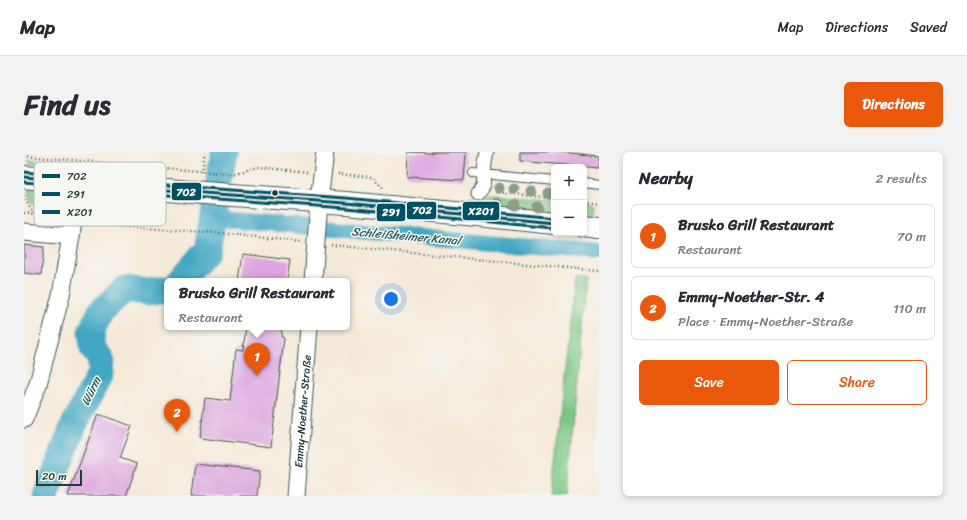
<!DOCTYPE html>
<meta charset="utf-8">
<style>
:root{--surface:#fff;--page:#f2f2f3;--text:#2b2b33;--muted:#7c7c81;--line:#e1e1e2;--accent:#ea580c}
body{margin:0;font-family:Sriracha,sans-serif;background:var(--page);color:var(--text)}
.controls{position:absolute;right:12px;top:12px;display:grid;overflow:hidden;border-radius:6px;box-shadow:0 2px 6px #0003}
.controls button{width:36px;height:36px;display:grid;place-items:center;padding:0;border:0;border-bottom:1px solid var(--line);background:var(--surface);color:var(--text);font:20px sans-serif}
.scale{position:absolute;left:12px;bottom:10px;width:46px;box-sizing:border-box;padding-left:4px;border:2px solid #1f3d34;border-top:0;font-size:11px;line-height:14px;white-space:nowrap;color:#1f3d34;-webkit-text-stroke:3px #f6f6f2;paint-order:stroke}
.you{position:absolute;left:367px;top:147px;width:14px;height:14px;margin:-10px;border:3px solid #fff;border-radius:50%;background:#1a73e8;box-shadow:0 0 0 6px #1a73e833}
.badge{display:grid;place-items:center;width:26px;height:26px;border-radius:50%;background:var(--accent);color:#fff;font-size:13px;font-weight:700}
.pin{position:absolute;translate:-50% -33px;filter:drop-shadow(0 1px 2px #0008)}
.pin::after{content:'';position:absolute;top:21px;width:14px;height:12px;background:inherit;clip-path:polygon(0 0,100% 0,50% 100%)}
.popup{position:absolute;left:140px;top:126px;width:186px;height:52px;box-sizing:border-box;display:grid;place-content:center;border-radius:6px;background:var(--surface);filter:drop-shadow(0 1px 3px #0005);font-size:13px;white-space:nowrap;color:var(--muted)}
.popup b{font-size:15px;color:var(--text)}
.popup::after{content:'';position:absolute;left:50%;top:100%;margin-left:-8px;border:8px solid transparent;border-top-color:var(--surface)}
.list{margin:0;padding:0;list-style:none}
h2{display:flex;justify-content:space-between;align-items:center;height:52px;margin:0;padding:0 16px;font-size:17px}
h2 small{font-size:13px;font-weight:400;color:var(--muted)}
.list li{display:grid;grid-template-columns:26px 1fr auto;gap:12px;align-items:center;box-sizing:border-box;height:64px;margin:0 8px 8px;padding:0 8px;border:1px solid var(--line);border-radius:6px}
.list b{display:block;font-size:15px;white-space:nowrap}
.list p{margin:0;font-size:13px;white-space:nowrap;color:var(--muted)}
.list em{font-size:13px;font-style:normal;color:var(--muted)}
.actions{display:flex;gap:8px;padding:12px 16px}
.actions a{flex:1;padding:9px 0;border:1px solid var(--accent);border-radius:6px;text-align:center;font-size:14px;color:var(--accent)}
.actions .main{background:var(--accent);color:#fff}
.map{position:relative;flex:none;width:575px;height:344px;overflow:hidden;border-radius:6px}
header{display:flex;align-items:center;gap:24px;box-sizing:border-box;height:56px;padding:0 20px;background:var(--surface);border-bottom:1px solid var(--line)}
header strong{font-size:19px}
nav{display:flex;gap:22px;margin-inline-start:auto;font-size:14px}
.intro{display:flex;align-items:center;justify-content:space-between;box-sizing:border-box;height:96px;padding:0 24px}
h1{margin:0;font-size:28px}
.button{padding:10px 18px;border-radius:6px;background:var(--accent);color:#fff;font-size:14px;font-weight:700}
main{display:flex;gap:24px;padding:0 24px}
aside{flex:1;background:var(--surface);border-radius:6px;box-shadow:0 2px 6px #0003}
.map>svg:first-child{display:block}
.green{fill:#7dc683;stroke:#4e825c}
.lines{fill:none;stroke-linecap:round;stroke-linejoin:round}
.canal{stroke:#43a7c3;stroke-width:16}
.river{stroke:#43a7c3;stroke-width:27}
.building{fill:#dda5de}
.service-casing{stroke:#3f574d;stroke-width:10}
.pedestrian-casing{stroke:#3f574d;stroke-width:15}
.minor-casing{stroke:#3f574d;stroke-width:19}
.secondary-casing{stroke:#3f574d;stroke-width:24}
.path{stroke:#3f574d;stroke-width:2.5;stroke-dasharray:1 3;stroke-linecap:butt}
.service{stroke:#fff;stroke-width:8}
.pedestrian{stroke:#fff;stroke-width:13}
.minor{stroke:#fff;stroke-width:17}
.secondary{stroke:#fff;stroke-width:22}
.bus-1-casing{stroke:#f6f6f2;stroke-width:6}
.bus-2-casing{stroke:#f6f6f2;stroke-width:6}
.bus-3-casing{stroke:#f6f6f2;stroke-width:6}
.bus-1{stroke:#005262;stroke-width:3}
.bus-2{stroke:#005262;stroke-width:3}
.bus-3{stroke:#005262;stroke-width:3}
.tree{fill:#8c9d89}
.bus-dot{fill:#1f3d34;stroke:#f6f6f2;stroke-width:1.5}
.labels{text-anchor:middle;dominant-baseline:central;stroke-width:3;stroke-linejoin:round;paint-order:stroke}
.street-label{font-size:11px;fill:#1f3d34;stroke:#f6f6f2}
.water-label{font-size:12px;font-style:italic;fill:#2a5d5f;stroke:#f6f6f2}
.key{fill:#f6f6f2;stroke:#b6beb9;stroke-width:1}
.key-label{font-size:11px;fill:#1f3d34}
.line-badge{stroke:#f6f6f2;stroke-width:1.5}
.badge-label{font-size:11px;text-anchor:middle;font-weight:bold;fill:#fff}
</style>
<header>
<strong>Map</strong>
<nav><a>Map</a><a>Directions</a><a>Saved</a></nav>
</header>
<div class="intro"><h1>Find us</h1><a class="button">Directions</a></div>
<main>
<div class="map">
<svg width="575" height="344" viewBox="0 0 575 344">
<rect width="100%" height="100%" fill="#f6f6f2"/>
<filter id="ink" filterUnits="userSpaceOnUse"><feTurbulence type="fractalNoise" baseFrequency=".025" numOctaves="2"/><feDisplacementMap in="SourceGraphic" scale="8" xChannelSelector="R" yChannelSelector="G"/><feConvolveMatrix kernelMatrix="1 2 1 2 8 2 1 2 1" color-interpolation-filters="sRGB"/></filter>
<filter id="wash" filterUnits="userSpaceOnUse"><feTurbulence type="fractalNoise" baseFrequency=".012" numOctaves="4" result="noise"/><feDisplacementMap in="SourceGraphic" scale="16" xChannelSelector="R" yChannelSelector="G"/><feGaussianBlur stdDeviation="0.9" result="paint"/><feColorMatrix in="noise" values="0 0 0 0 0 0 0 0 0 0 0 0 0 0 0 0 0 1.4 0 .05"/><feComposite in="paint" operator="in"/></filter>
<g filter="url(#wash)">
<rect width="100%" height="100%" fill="#f4e9d8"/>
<path class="green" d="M5,8l90,8v4l-90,-8z
M4,36l29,3 6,7 -3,13c-20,-1 -31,0 -32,-23z
M470,43l60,5v12l-93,-8 1,-2 19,-6z
M560,51l10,1 -1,12 -9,-1z
M551,127h11l-19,217h-16z"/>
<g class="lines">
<path class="canal" d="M188,66l387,35"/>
<path class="river" d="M156,129l27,-31 17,-98
M22,344l28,-71 26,-51 1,-15 -8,-10 -2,-17 10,-21 24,-22 24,3 18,-3"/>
</g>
<g id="blocks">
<path class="building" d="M384,0l24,1v-1h34l-2,28 -57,-3z
M496,0h40l38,4 -1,12 -77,-7z
M0,93l20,2 -3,28 -17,-2z
M219,102l47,6 -3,21h-48z
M222,175h36l-1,10 3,1 -13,109 -71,-9 5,-40 25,3 6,-52 7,1z
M74,262l34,12 -12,32 17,6 -11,32h-58z
M171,312l65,7 -3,25h-66z"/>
</g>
</g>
<g filter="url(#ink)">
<use href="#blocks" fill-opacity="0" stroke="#3f574d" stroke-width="1"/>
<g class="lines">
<defs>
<path id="service" d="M449,21l81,8
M560,31l15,2"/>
<path id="pedestrian" d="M454,42l5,-7 2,-24 2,-11"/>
<g id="minor">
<path d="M0,80l47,4"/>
<path d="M289,129l6,-80 6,-49"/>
<path d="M0,267l14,-35 23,-89 10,-59 7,-54"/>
<path id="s1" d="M272,344l13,-169"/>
</g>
<path id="secondary" d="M0,25l166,15 156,11 131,12 77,8
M560,74l15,2"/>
</defs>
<use href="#service" class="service-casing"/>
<use href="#pedestrian" class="pedestrian-casing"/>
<use href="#minor" class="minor-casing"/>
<use href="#secondary" class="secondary-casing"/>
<path class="path" d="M0,4l209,18 25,-7 49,5
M178,20l3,-20
M314,22l33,3 3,2 9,9
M471,40l59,6
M0,44l7,14 4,3
M560,49l15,2
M0,61l35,2
M64,69l27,5 105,7 82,9
M307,93l268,26"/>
<use href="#service" class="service"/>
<use href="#pedestrian" class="pedestrian"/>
<use href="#minor" class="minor"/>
<use href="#secondary" class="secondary"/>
<defs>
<path id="bus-1" d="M0,25l166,15 156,11 208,20"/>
<path id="bus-2" d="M0,30l166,15 156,11 207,20"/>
<path id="bus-3" d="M0,20l166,15 156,11 208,20"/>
</defs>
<use href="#bus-1" class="bus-1-casing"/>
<use href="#bus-2" class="bus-2-casing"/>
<use href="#bus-3" class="bus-3-casing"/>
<use href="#bus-1" class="bus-1"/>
<use href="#bus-2" class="bus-2"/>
<use href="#bus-3" class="bus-3"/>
</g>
<g class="tree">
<circle cx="475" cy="36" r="5.5"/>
<circle cx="490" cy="37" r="5.5"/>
<circle cx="507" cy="39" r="5.5"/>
<circle cx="524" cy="41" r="5.5"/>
<circle cx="473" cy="51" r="5.5"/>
<circle cx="491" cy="53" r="5.5"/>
<circle cx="513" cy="55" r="5.5"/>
</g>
</g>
<circle class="bus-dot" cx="251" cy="41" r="3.5"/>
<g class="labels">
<g class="street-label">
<text stroke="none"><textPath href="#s1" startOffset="85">Emmy-Noether-Straße</textPath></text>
</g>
<g class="water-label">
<text transform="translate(382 84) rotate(5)">Schleißheimer Kanal</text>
<text transform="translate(67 239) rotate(-64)">Würm</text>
</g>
</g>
<rect x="10" y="10" width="132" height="64" rx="6" class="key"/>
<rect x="18" y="22" width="18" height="4" fill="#005262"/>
<rect x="18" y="40" width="18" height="4" fill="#005262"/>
<rect x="18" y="58" width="18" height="4" fill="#005262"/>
<g class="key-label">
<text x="43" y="28">702</text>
<text x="43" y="46">291</text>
<text x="43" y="64">X201</text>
</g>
<g class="line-badge">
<rect x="147" y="30" width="31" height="19" rx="4" fill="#005262"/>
<rect x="382" y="49" width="31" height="19" rx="4" fill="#005262"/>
<rect x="438" y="49" width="38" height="20" rx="4" fill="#005262"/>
<rect x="352" y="51" width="30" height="19" rx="4" fill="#005262"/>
</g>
<g class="badge-label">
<text x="162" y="44">702</text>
<text x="398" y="62">702</text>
<text x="457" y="63">X201</text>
<text x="367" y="64">291</text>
</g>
</svg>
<div class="controls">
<button>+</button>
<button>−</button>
</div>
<div class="scale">20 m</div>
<div class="you"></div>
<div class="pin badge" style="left:233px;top:224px">1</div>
<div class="popup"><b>Brusko Grill Restaurant</b>Restaurant</div>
<div class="pin badge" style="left:153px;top:280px">2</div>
</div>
<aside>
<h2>Nearby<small>2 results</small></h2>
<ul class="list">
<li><span class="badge">1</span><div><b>Brusko Grill Restaurant</b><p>Restaurant</p></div><em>70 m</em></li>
<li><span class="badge">2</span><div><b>Emmy-Noether-Str. 4</b><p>Place · Emmy-Noether-Straße</p></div><em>110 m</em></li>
</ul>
<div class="actions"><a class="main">Save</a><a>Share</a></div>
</aside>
</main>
